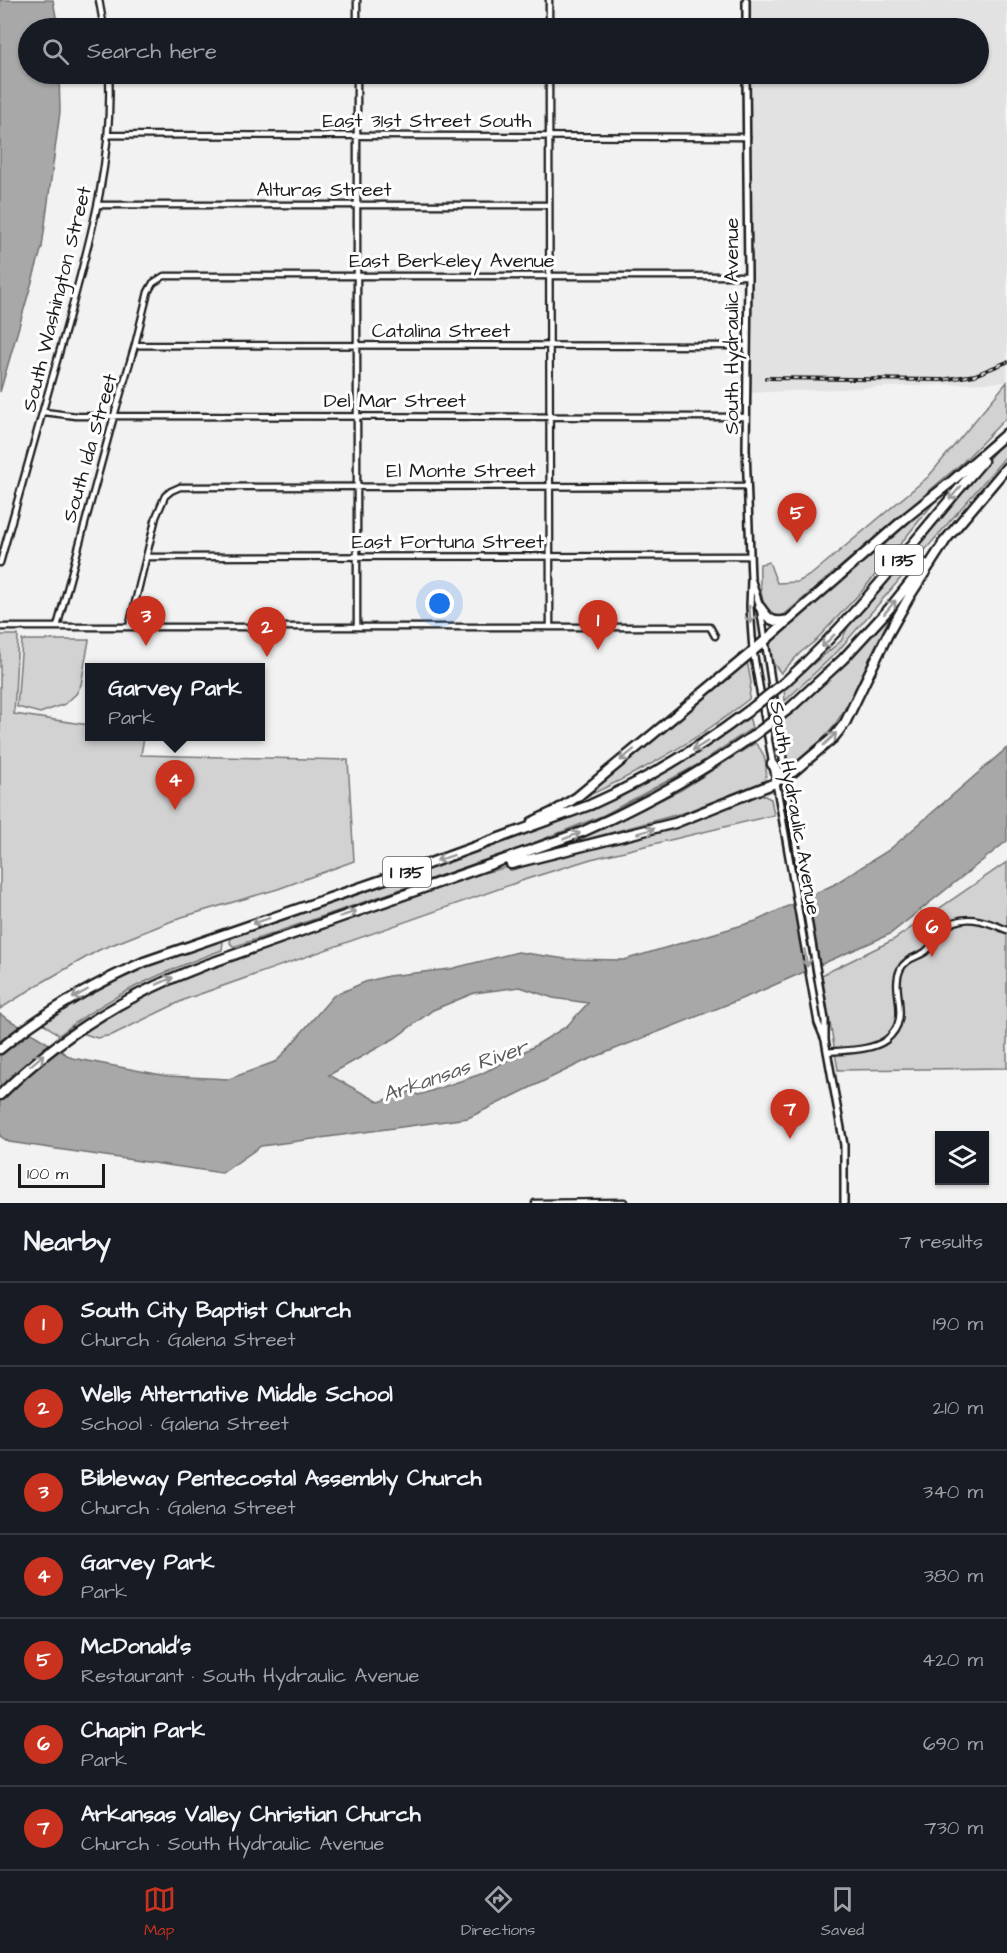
<!DOCTYPE html>
<meta charset="utf-8">
<style>
:root{--surface:#171b24;--page:#20242c;--text:#f1f3f6;--muted:#9ea1a6;--line:#363941;--accent:#c8321e}
body{margin:0;font-family:"Architects Daughter",sans-serif;background:var(--page);color:var(--text)}
.controls{position:absolute;right:18px;bottom:18px;display:grid;overflow:hidden;border-radius:0px;box-shadow:0 2px 4px #0004}
.controls button{width:54px;height:54px;display:grid;place-items:center;padding:0;border:0;border-bottom:2px solid var(--line);background:var(--surface);color:var(--text);font:30px sans-serif}
.scale{position:absolute;left:18px;bottom:15px;width:87px;box-sizing:border-box;padding-left:6px;border:3px solid #1c1c1c;border-top:0;font-size:16px;line-height:21px;white-space:nowrap;color:#1c1c1c;-webkit-text-stroke:4px #fff;paint-order:stroke}
.you{position:absolute;left:440px;top:604px;width:21px;height:21px;margin:-15px;border:4px solid #fff;border-radius:50%;background:#1a73e8;box-shadow:0 0 0 9px #1a73e833}
.badge{display:grid;place-items:center;width:39px;height:39px;border-radius:50%;background:var(--accent);color:#fff;font-size:20px;font-weight:700}
.pin{position:absolute;translate:-50% -50px;filter:drop-shadow(0 2px 3px #0008)}
.pin::after{content:'';position:absolute;top:32px;width:21px;height:18px;background:inherit;clip-path:polygon(0 0,100% 0,50% 100%)}
.popup{position:absolute;left:85px;top:663px;width:180px;height:78px;box-sizing:border-box;display:grid;place-content:center;border-radius:0px;background:var(--surface);filter:drop-shadow(0 2px 4px #0005);font-size:20px;white-space:nowrap;color:var(--muted)}
.popup b{font-size:22px;color:var(--text)}
.popup::after{content:'';position:absolute;left:50%;top:100%;margin-left:-12px;border:12px solid transparent;border-top-color:var(--surface)}
.list{margin:0;padding:0;list-style:none}
h2{display:flex;justify-content:space-between;align-items:center;height:78px;margin:0;padding:0 24px;font-size:26px}
h2 small{font-size:20px;font-weight:400;color:var(--muted)}
.list li{display:grid;grid-template-columns:39px 1fr auto;gap:18px;align-items:center;box-sizing:border-box;height:84px;padding:0 24px;border-top:2px solid var(--line)}
.list b{display:block;font-size:22px;white-space:nowrap}
.list p{margin:0;font-size:20px;white-space:nowrap;color:var(--muted)}
.list em{font-size:20px;font-style:normal;color:var(--muted)}
.icon{flex:none;width:33px;height:33px;fill:none;stroke:currentColor;stroke-width:2;stroke-linecap:round;stroke-linejoin:round}
.map{position:relative;flex:none;width:1007px;height:1203px;overflow:hidden}
.search{position:absolute;background:var(--surface);box-shadow:0 2px 4px #0004;left:18px;right:18px;top:18px;height:66px;display:flex;align-items:center;gap:15px;box-sizing:border-box;padding:0 21px;border-radius:33px;color:var(--muted);font-size:22px}
.sheet{height:666px;background:var(--surface)}
nav{display:flex;justify-content:space-around;align-items:center;box-sizing:border-box;height:84px;border-top:2px solid var(--line);background:var(--surface);font-size:16px;color:var(--muted)}
nav a{display:grid;justify-items:center;gap:3px}
nav .on{color:var(--accent)}
.map>svg:first-child{display:block}
.built{fill:#e2e2e2}
.green{fill:#d2d2d2;stroke:#777;stroke-width:1.5}
.water{fill:#a8a8a8;stroke:#707070;stroke-width:1.5;fill-rule:evenodd}
.lines{fill:none;stroke-linecap:round;stroke-linejoin:round}
.minor-casing{stroke:#1c1c1c;stroke-width:9}
.tertiary-casing{stroke:#1c1c1c;stroke-width:10}
.motorway-casing{stroke:#1c1c1c;stroke-width:13}
.minor{stroke:#fff;stroke-width:4.5}
.tertiary{stroke:#fff;stroke-width:5}
.motorway{stroke:#fff;stroke-width:8}
.rail-casing{stroke:#1c1c1c;stroke-width:4}
.rail{stroke:#fff;stroke-width:1.5;stroke-dasharray:4.5;stroke-linecap:butt}
.motorway-bridge-casing{stroke:#1c1c1c;stroke-width:13;stroke-linecap:butt}
.motorway-bridge{stroke:#fff;stroke-width:8}
.oneway{stroke:#999}
.labels{text-anchor:middle;dominant-baseline:central;stroke-width:6;stroke-linejoin:round;paint-order:stroke}
.shield{fill:#fff;stroke:#606060;stroke-width:1.5}
.shield-label{font-size:18px;font-weight:bold;fill:#1c1c1c}
.street-label{font-size:20px;fill:#1c1c1c;stroke:#fff}
.water-label{font-size:21px;font-style:italic;fill:#5b5b5b;stroke:#fff}
</style>
<div class="map">
<svg width="1007" height="1203" viewBox="0 0 1007 1203">
<rect width="100%" height="100%" fill="#f2f2f2"/>
<filter id="ink" filterUnits="userSpaceOnUse"><feTurbulence type="fractalNoise" baseFrequency=".0167" numOctaves="2"/><feDisplacementMap in="SourceGraphic" scale="12" xChannelSelector="R" yChannelSelector="G"/><feConvolveMatrix kernelMatrix="1 2 1 2 8 2 1 2 1" color-interpolation-filters="sRGB"/></filter>
<g filter="url(#ink)">
<path class="built" d="M747,0h260v382l-261,11 1,-319h231v-46h-231z"/>
<path class="green" d="M1007,382v35l-44,45 -178,152c-25,17 -26,-37 -25,-50l9,-2 8,21 21,-1 14,-8 116,-97z
M1007,437v18l-169,196 -53,50 -1,-13 57,-47 9,-18z
M941,494l-79,97 -48,51 -13,10 -20,21 -11,-14 -3,-16z
M893,609c-4,14 -13,28 -20,42 -20,43 -39,93 -85,115l-9,-43c41,-36 78,-73 114,-114z
M0,635h18l-4,79 75,11 1,11 54,1 -3,18 207,5 6,101 -76,28 -96,28 -83,33 -58,33 -41,26z
M22,640h67l-8,45 -5,9 -11,10 -25,9 -23,-6z
M747,661l4,21 -2,17c-55,44 -111,74 -174,103z
M749,716l3,12 -55,37 -93,50 -78,31 -290,100h-3l-3,-3 1,-5 5,-3c77,-27 155,-54 232,-82 56,-19 113,-37 165,-65 41,-21 79,-46 116,-72z
M755,743c11,10 13,23 10,38l-79,31 -109,30v-2l104,-50z
M761,794l10,5 3,16 -183,44 -64,20 -341,120 -74,36 -15,3 -15,-5 21,-15 46,-25 47,-20 287,-100 168,-40 34,-10z
M1007,862v206l-169,2 -16,-95 71,-35z
M217,941l6,1 -1,8c-58,21 -114,46 -163,85l-16,-12 65,-40 29,-14z"/>
<path class="water" d="M0,0h53l5,28h-30v46h31l1,38 -18,135 -42,145z
M1007,748v93l-117,93 -134,59 -171,68 -117,57 -207,28 -39,27 -213,-31 -9,-6v-122l72,44 95,18 62,3 48,-18 56,-65 32,-14 23,-6 62,-7 68,-17 48,7 58,1 132,-39 77,-36 56,-35zM520,987l33,11 35,5 -21,23 -34,21 -52,27 -62,21 -26,-8 -2,11 -12,4 -50,-27 66,-37 38,-28 41,-17z"/>
<g class="lines">
<defs>
<path id="minor" d="M99,0l5,28
M549,0v28
M357,28v-28
M357,74v553
M549,74l1,552
M108,135l639,2
M99,205h450
M135,345l612,1
M44,412l32,4 670,1
M146,557l604,-1
M0,563c23,-80 45,-159 67,-238 23,-85 46,-162 42,-251
M0,627h710l5,9
M57,627l57,-211 21,-71 13,-53 5,-9 11,-7h584
M129,627l27,-110 9,-21 6,-5 9,-4 567,-1
M827,1052c18,-2 44,-1 59,-12 27,-22 4,-48 14,-70 6,-12 16,-12 25,-18 8,-6 11,-15 18,-22 18,-19 43,-9 64,0
M535,1203l89,-1"/>
<path id="tertiary" d="M746,28v-28
M746,74l2,202 -2,173 5,130 -1,28 3,44 65,372 7,17
M752,581l8,26 41,271 24,142v20l19,105v58"/>
<path id="motorway" d="M943,543l64,-76
M760,607c8,12 13,17 28,13
M785,682c74,-67 133,-147 198,-221
M790,708l53,-49 46,-50 36,-45
M772,764l7,9 5,2
M532,822l23,-11 22,-14 92,-76 84,-70 155,-135 43,-34 56,-49
M511,864l164,-41 100,-40 9,-8 9,-3 41,-35 11,-14 43,-89 21,-37 36,-56
M0,1049c43,-36 92,-64 144,-87l267,-92 179,-65c56,-25 108,-56 157,-93
M0,1095c59,-59 127,-101 205,-130l377,-133c61,-27 117,-58 171,-96"/>
</defs>
<use href="#minor" class="minor-casing"/>
<use href="#tertiary" class="tertiary-casing"/>
<use href="#motorway" class="motorway-casing"/>
<use href="#minor" class="minor"/>
<use href="#tertiary" class="tertiary"/>
<use href="#motorway" class="motorway"/>
<defs>
<path id="rail" d="M766,378l175,2 34,-5 32,-13"/>
</defs>
<use href="#rail" class="rail-casing"/>
<use href="#rail" class="rail"/>
<defs>
<path id="motorway-bridge" d="M747,712l38,-30
M753,736l37,-28"/>
</defs>
<use href="#motorway-bridge" class="motorway-bridge-casing"/>
<use href="#motorway-bridge" class="motorway-bridge"/>
</g>
<defs><path id="oneway-shaft" d="M-6 0H5M1.5-3L5.5 0L1.5 3" fill="none" stroke-width="1.6" stroke-linecap="round" stroke-linejoin="round" transform="scale(1.5)"/></defs>
<g class="oneway">
<use href="#oneway-shaft" transform="translate(955 493) rotate(131)"/>
<use href="#oneway-shaft" transform="translate(890 607) rotate(-50)"/>
<use href="#oneway-shaft" transform="translate(750 615) rotate(85)"/>
<use href="#oneway-shaft" transform="translate(828 641) rotate(135)"/>
<use href="#oneway-shaft" transform="translate(830 739) rotate(-44)"/>
<use href="#oneway-shaft" transform="translate(700 746) rotate(148)"/>
<use href="#oneway-shaft" transform="translate(627 755) rotate(141)"/>
<use href="#oneway-shaft" transform="translate(646 831) rotate(-16)"/>
<use href="#oneway-shaft" transform="translate(572 836) rotate(-21)"/>
<use href="#oneway-shaft" transform="translate(445 858) rotate(161)"/>
<use href="#oneway-shaft" transform="translate(348 914) rotate(-19)"/>
<use href="#oneway-shaft" transform="translate(261 921) rotate(161)"/>
<use href="#oneway-shaft" transform="translate(806 958) rotate(80)"/>
<use href="#oneway-shaft" transform="translate(165 981) rotate(-24)"/>
<use href="#oneway-shaft" transform="translate(80 994) rotate(151)"/>
<use href="#oneway-shaft" transform="translate(37 1060) rotate(-41)"/>
</g>
</g>
<g class="labels">
<g class="shield">
<rect x="875" y="545" width="48" height="30" rx="4.5"/>
<rect x="383" y="857" width="48" height="30" rx="4.5"/>
</g>
<g class="shield-label">
<text x="899" y="560">I 135</text>
<text x="407" y="872">I 135</text>
</g>
<g class="street-label">
<text x="427" y="121">East 31st Street South</text>
<text x="324" y="190">Alturas Street</text>
<text x="452" y="261">East Berkeley Avenue</text>
<text transform="translate(57 299) rotate(-76)">South Washington Street</text>
<text transform="translate(732 326) rotate(-90)">South Hydraulic Avenue</text>
<text x="441" y="331">Catalina Street</text>
<text x="395" y="401">Del Mar Street</text>
<text transform="translate(90 448) rotate(-74)">South Ida Street</text>
<text x="461" y="471">El Monte Street</text>
<text x="448" y="542">East Fortuna Street</text>
<text transform="translate(795 808) rotate(80)">South Hydraulic Avenue</text>
</g>
<g class="water-label">
<text transform="translate(455 1071) rotate(-19)">Arkansas River</text>
</g>
</g>
</svg>
<div class="controls">
<button><svg class="icon" aria-label="layers" viewBox="0 0 24 24"><path d="M12 4l9 5-9 5-9-5zM3 14l9 5 9-5"/></svg></button>
</div>
<div class="scale">100 m</div>
<div class="you"></div>
<div class="pin badge" style="left:598px;top:650px">1</div>
<div class="pin badge" style="left:267px;top:657px">2</div>
<div class="pin badge" style="left:146px;top:646px">3</div>
<div class="pin badge" style="left:175px;top:810px">4</div>
<div class="popup"><b>Garvey Park</b>Park</div>
<div class="pin badge" style="left:797px;top:543px">5</div>
<div class="pin badge" style="left:932px;top:957px">6</div>
<div class="pin badge" style="left:790px;top:1139px">7</div>
<div class="search"><svg class="icon" aria-label="search" viewBox="0 0 24 24"><circle cx="10" cy="10" r="6"/><path d="M15 15l6 6"/></svg>Search here</div>
</div>
<section class="sheet">
<h2>Nearby<small>7 results</small></h2>
<ul class="list">
<li><span class="badge">1</span><div><b>South City Baptist Church</b><p>Church · Galena Street</p></div><em>190 m</em></li>
<li><span class="badge">2</span><div><b>Wells Alternative Middle School</b><p>School · Galena Street</p></div><em>210 m</em></li>
<li><span class="badge">3</span><div><b>Bibleway Pentecostal Assembly Church</b><p>Church · Galena Street</p></div><em>340 m</em></li>
<li><span class="badge">4</span><div><b>Garvey Park</b><p>Park</p></div><em>380 m</em></li>
<li><span class="badge">5</span><div><b>McDonald's</b><p>Restaurant · South Hydraulic Avenue</p></div><em>420 m</em></li>
<li><span class="badge">6</span><div><b>Chapin Park</b><p>Park</p></div><em>690 m</em></li>
<li><span class="badge">7</span><div><b>Arkansas Valley Christian Church</b><p>Church · South Hydraulic Avenue</p></div><em>730 m</em></li>
</ul>
</section>
<nav>
<a class="on"><svg class="icon" aria-label="map" viewBox="0 0 24 24"><path d="M3 6l6-2 6 2 6-2v14l-6 2-6-2-6 2zM9 4v14M15 6v14"/></svg>Map</a>
<a><svg class="icon" aria-label="directions" viewBox="0 0 24 24"><path d="M12 3l9 9-9 9-9-9zM9 14v-3h6M13 9l2 2-2 2"/></svg>Directions</a>
<a><svg class="icon" aria-label="saved" viewBox="0 0 24 24"><path d="M7 4h10v16l-5-4-5 4z"/></svg>Saved</a>
</nav>
